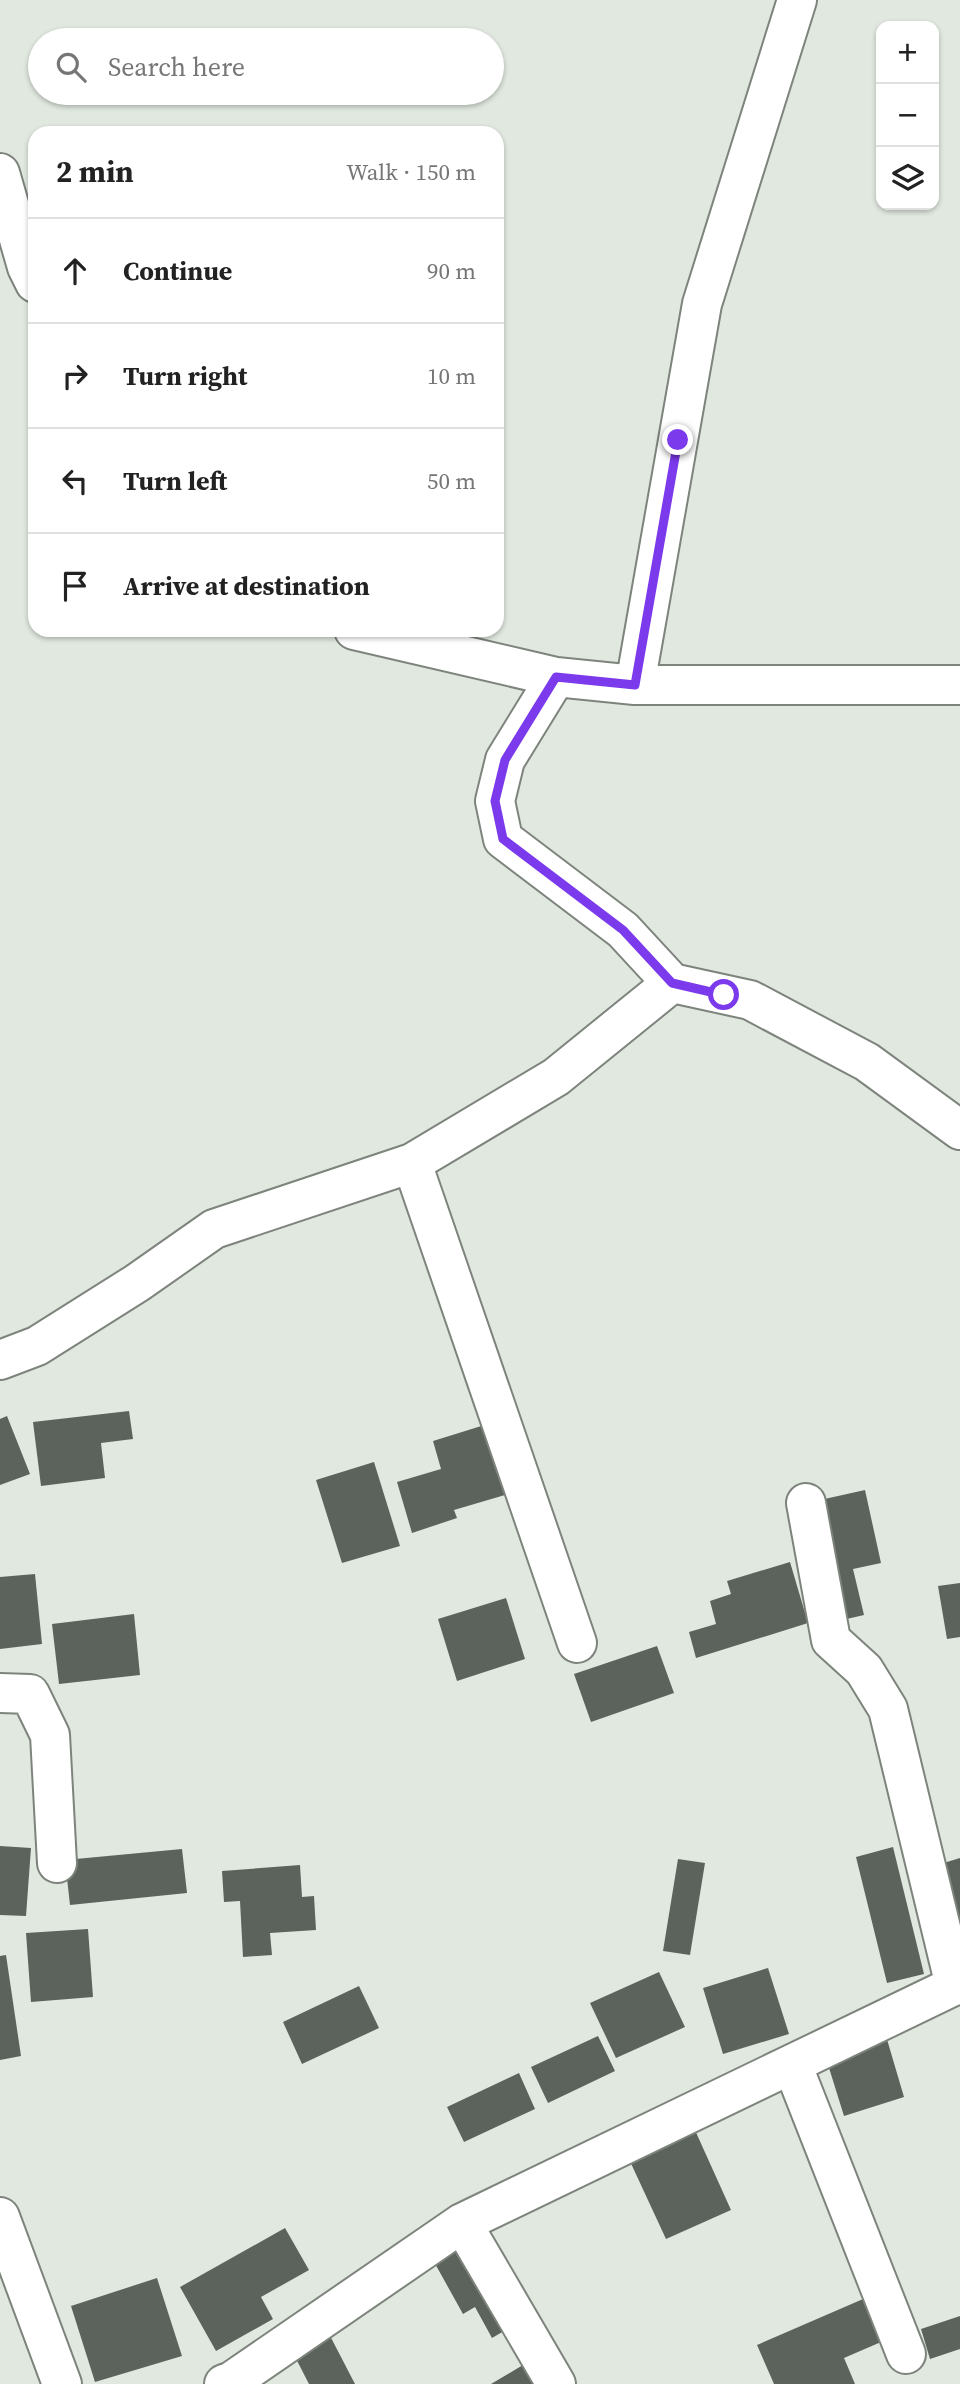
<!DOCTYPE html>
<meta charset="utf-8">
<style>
:root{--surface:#fff;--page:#f6f6f6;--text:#222;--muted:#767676;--line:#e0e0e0}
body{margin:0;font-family:"Source Serif 4",serif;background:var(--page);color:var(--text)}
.controls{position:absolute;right:21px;top:21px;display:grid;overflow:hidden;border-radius:14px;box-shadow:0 2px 5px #0004}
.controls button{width:63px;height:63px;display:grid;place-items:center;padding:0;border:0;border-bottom:2px solid var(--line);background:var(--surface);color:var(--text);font:35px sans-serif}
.stop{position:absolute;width:21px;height:21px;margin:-16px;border:5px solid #7c3aed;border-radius:50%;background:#fff}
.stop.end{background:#7c3aed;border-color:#fff;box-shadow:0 2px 7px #0008}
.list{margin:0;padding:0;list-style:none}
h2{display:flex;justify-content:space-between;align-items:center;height:91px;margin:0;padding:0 28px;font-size:30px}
h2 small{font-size:23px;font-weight:400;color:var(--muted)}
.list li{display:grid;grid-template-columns:46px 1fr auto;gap:21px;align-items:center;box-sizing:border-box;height:105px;padding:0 28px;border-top:2px solid var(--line)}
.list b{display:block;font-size:26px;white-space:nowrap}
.list em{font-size:23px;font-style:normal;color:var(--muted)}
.icon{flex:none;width:38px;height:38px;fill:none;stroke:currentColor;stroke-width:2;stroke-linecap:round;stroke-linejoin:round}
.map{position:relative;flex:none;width:960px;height:2384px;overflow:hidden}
.search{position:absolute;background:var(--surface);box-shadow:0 2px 5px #0004;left:28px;top:28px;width:476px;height:77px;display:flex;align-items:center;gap:18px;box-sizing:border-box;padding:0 24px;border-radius:38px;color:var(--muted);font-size:26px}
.panel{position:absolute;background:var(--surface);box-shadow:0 2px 5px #0004;left:28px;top:126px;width:476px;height:511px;border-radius:21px}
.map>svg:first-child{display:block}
.building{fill:#5c635c}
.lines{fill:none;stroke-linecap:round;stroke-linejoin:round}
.minor-casing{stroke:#7d847c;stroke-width:42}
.minor{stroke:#fff;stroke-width:38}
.route{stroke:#7c3aed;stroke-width:9}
</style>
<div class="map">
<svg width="960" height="2384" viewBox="0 0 960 2384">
<rect width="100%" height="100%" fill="#e0e8df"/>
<path class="building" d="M129,1411l4,28 -32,4 4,35 -64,8 -8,-64z
M7,1416l23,58 -30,11v-66z
M491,1423l21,70 -58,17 3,8 -45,15 -15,-51 44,-13 -8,-28z
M374,1462l26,84 -58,17 -26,-83z
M865,1490l16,73 -28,6 11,46 -26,6 -27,-119z
M790,1562l18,61 -112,35 -7,-26 27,-8 -6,-23 21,-7 -4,-13z
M35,1574l7,70 -42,5v-72z
M960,1583v54l-13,2 -9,-53z
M506,1598l19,61 -68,22 -19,-62z
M134,1614l6,61 -81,9 -7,-60z
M657,1646l17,47 -83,29 -17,-48z
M0,1846l31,2 -5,68 -26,-1z
M893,1847l31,127 -37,9 -31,-126z
M182,1849l5,44 -117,12 -5,-45z
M960,1858v68l-23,-61z
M678,1859l27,4 -15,92 -27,-4z
M300,1865l2,32 12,-1 2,34 -46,3 2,22 -29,2 -3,-56 -16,1 -2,-31z
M88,1929l5,68 -62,5 -5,-69z
M6,1955l15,101 -21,4v-104z
M768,1968l21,66 -66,20 -20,-66z
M659,1972l26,55 -69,31 -26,-55z
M359,1986l20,42 -77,36 -19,-42z
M598,2036l17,35 -67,32 -17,-36z
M886,2036l18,61 -60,19 -19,-61z
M519,2073l16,36 -71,33 -17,-35z
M694,2128l37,82 -65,29 -38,-82z
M285,2228l24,42 -48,27 12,22 -57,32 -36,-64z
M458,2235l53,92 -19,11 -17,-31 -12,7 -35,-63z
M157,2278l25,78 -87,26 -24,-76z
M870,2296l18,43 -44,19 11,26h-81l-17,-39z
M960,2316v33l-30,10 -9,-30z
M327,2330l28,54h-46l-18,-35z
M528,2362l13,22h-50z"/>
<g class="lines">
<defs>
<path id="minor" d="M0,173l27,94 8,16
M354,630l202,47 79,8h325
M556,677l-51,83 -10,41 8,38 120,91 49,53 78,17 117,62 93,68
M635,685l67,-381 95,-304
M412,1163l165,480
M0,1360l37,-14 100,-63 77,-54 198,-66 144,-86 116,-94
M806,1503l25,137 33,30 24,39 67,277
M0,1693l30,1 20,41 7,128
M792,2064l114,290
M0,2217l62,167
M462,2223l94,161
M224,2384l8,-3 230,-158 498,-240"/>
</defs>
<use href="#minor" class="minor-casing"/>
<use href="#minor" class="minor"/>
</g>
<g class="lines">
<path class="route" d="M678,440l-43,245 -79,-8 -51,83 -10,41 8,38 120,91 49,53 52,12"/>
</g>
</svg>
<div class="controls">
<button>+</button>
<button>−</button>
<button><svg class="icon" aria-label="layers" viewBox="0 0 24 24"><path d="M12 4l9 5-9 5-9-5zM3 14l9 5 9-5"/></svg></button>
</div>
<div class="stop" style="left:724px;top:995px"></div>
<div class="stop end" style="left:678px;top:440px"></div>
<div class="search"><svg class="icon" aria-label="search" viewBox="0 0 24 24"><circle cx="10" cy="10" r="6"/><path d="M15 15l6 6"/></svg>Search here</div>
<section class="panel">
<h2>2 min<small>Walk · 150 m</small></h2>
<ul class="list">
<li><svg class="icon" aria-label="ahead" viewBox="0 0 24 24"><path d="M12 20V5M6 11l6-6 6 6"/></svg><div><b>Continue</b></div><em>90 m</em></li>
<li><svg class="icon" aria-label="right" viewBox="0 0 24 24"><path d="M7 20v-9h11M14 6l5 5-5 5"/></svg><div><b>Turn right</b></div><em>10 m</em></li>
<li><svg class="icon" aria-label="left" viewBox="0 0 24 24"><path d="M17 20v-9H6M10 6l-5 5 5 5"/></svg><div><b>Turn left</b></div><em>50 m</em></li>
<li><svg class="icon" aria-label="arrive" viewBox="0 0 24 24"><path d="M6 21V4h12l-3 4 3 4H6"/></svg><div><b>Arrive at destination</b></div></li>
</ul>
</section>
</div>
